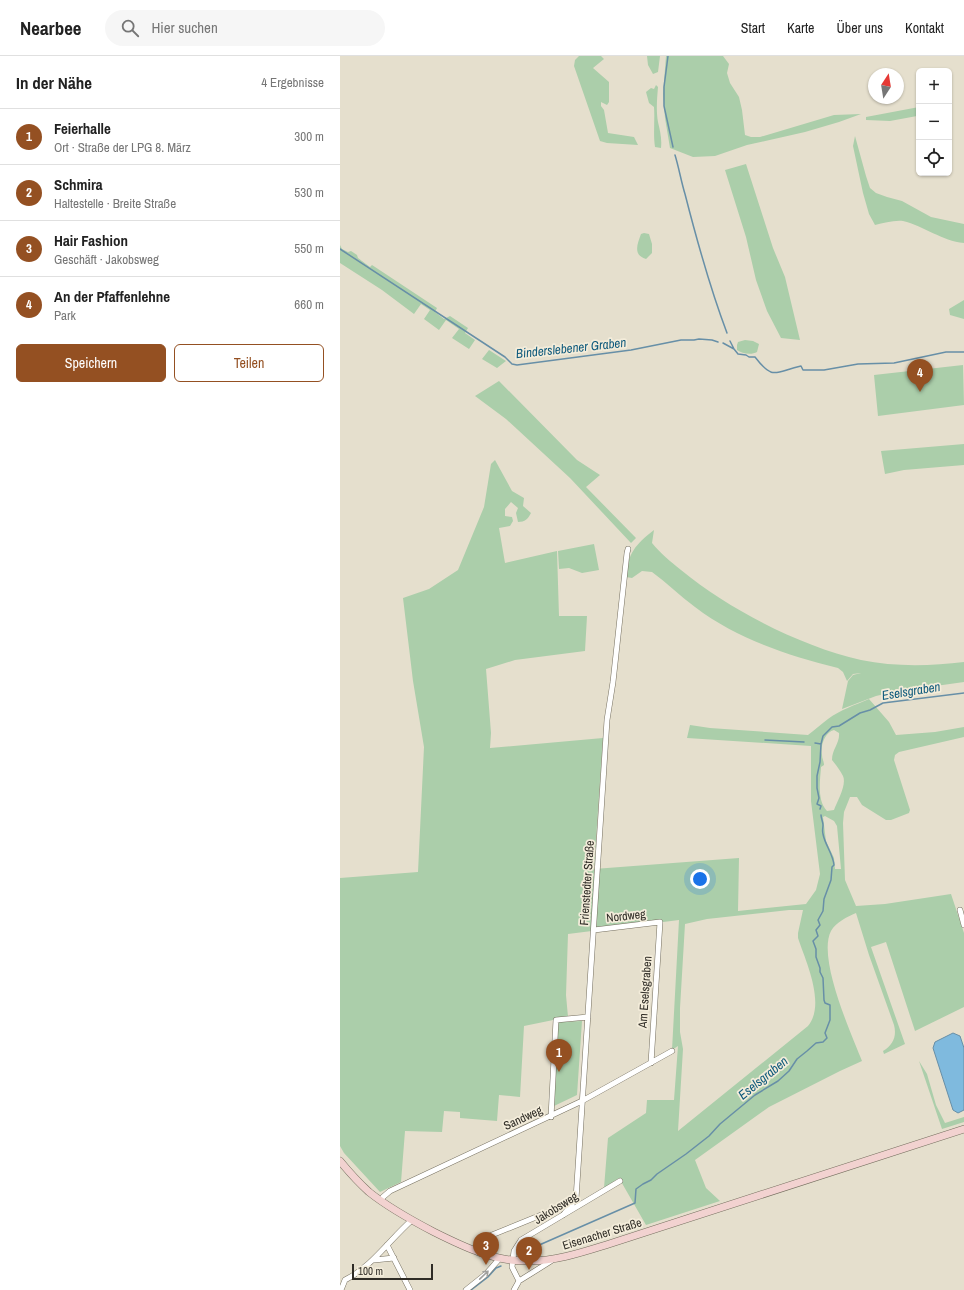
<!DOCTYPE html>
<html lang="de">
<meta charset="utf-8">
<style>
:root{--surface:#fff;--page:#f6f6f6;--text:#222;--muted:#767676;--line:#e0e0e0;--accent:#945022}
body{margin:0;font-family:"Archivo Narrow",sans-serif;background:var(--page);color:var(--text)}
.controls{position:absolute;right:12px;top:12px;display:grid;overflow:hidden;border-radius:6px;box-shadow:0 1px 3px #0004}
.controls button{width:36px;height:36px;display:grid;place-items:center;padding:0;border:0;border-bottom:1px solid var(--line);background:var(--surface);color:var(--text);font:20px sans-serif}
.compass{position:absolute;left:528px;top:12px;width:36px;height:36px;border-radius:50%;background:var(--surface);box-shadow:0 1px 3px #0004;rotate:12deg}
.scale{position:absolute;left:12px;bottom:10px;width:81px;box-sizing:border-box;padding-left:4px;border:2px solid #2f2c26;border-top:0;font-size:11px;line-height:14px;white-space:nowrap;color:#2f2c26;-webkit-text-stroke:3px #f3ecda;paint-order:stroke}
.you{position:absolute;left:360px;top:823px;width:14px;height:14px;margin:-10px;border:3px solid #fff;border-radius:50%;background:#1a73e8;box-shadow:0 0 0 6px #1a73e833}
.badge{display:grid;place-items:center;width:26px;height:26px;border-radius:50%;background:var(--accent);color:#fff;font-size:13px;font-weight:700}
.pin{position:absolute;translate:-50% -33px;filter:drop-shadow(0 1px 2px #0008)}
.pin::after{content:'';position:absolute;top:21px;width:14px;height:12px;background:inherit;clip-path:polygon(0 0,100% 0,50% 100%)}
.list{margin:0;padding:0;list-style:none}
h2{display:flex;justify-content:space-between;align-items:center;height:52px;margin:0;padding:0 16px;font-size:17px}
h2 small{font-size:13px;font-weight:400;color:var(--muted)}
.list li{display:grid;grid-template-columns:26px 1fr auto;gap:12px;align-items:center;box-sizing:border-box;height:56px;padding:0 16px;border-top:1px solid var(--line)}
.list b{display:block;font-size:15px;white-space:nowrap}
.list p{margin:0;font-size:13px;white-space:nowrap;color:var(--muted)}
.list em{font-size:13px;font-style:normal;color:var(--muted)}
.actions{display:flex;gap:8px;padding:12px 16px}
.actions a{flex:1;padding:9px 0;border:1px solid var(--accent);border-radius:6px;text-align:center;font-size:14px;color:var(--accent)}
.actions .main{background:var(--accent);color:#fff}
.icon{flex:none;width:22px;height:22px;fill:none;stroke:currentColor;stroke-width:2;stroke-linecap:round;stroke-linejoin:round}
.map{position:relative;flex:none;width:624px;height:1234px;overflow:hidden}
header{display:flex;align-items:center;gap:24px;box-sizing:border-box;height:56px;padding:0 20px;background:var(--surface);border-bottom:1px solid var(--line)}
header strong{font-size:19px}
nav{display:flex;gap:22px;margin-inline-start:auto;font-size:14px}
.search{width:280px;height:36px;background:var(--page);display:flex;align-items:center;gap:10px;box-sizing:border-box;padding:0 14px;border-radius:22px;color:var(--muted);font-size:15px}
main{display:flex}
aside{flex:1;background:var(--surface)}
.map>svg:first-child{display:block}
.green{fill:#abceaa;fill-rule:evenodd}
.water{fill:#7fbade;stroke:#678fa7}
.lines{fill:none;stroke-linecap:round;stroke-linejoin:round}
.stream{stroke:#678fa7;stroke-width:1.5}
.street-casing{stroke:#746e5e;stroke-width:6}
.secondary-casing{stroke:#746e5e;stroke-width:8}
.street{stroke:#fff;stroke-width:5}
.secondary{stroke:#f2d2d0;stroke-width:7}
.oneway{stroke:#a1a09d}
.labels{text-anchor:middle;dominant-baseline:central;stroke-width:3.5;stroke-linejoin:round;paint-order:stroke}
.street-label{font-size:12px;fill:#2f2c26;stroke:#f3ecda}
.water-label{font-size:13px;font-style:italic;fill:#0f5a7c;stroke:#f3ecda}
</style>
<header>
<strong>Nearbee</strong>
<div class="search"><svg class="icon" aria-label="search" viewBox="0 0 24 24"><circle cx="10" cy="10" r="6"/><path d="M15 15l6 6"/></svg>Hier suchen</div>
<nav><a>Start</a><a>Karte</a><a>Über uns</a><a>Kontakt</a></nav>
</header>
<main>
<aside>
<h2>In der Nähe<small>4 Ergebnisse</small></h2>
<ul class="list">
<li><span class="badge">1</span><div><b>Feierhalle</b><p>Ort · Straße der LPG 8. März</p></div><em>300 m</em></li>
<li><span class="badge">2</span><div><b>Schmira</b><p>Haltestelle · Breite Straße</p></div><em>530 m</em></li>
<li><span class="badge">3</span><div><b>Hair Fashion</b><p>Geschäft · Jakobsweg</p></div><em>550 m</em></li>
<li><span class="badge">4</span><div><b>An der Pfaffenlehne</b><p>Park</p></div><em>660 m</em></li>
</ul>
<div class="actions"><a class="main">Speichern</a><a>Teilen</a></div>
</aside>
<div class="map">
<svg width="624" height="1234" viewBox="0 0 624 1234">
<rect width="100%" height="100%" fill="#e5dfcd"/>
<path class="green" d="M239,0h22l3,3 -11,9 16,14v20l-2,3 -6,-3v4l3,4 4,23 26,4 4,8 -31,-2 -7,-2 -26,-75 1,-6z
M307,0h13l-2,16 -5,2 -5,-9z
M326,0h57l6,8 -2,9 3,10 9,14 3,13 3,25 6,2h9l74,-22 27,-1 -22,8 -34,10 -58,13 -32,11 -22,1 -23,-9 -5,-30 -2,-24z
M316,29l2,2c-1,12 -2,24 0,35 2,9 4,16 3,26l-6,-1c-2,-13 0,-27 -1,-40l-5,-4 -3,-11 5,-4 3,1z
M579,51v8l-2,1 -27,5 -24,-1v-3z
M515,80l11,40 4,12 6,5 11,4 15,4 29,16 33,7v19c-22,-2 -40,-17 -61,-22 -9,-1 -19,2 -28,4l-6,-11 -6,-21 -10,-47z
M406,108l27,84 12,29 15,63 -19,-2 -14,-27 -11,-31 -10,-43 -21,-67z
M304,177l5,1 3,10v9l-6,6c-13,-4 -9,-14 -5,-25z
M0,189l2,4 6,3 3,-1 6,4 1,3 12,9 2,-2 65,43 -2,4 9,7 6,-3 18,12 -3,5 10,7 -6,9 -17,-11 7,-9 -13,-9 -7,10 -15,-11 6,-9 -9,-6 -7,10 -32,-24 -42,-27z
M624,244v19l-14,-4 -1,-6z
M405,284l8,1 6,3 -2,8c-5,3 -15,2 -20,-2v-5l1,-3z
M149,294l17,11 -9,7 -15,-9z
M623,309l1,40 -86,11 -4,-41z
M159,325l78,79 23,15 -14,12 50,51 -5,5 -61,-65 -64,-59 -31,-23z
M624,388v21l-60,5 -19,4 -4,-23z
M155,404l17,31 12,7 -1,8 8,7c-3,6 -6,9 -13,9l-2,-9 2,-5 -7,-6 -6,7v7l7,1 1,4 -3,5 -11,2 6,35 52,-12 2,65h28l-2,35 -70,9 -29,9 5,64 -1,15 113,-10 -9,131 145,-11 -1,53 68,-7 10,-14 4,-16 -9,-73v-55l-124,-8 3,-13 20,3 98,7c7,-5 13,-11 20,-16 12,-9 27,-14 41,-20l20,23 7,13 39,-3 29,-5v10l-65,15 -4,3 -1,5 16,50 -1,3 -18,7h-5l-24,-15 -5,-8h-7l-6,15 -1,11 2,57 11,26 29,-2 66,-10 13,39v74l-49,24 -29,-89 -15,5 34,97 -21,10 -1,-3c10,-6 14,-15 11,-26l-25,-70 -13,-42c-9,4 -20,9 -25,18 -14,27 20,102 31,130l-22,10 -71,36 -74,53 11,28 14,13 -74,24 -27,-47 -15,10 4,-50 38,-25 1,-13h27l4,-54 -6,4 7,-130 -111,14 -2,61 2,22 -44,9 -4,71 -21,-2 -2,26 -37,-3v-6l-16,-1 -2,21 -37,-1 -4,51 -21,10 -36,-39 -4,-7v-268l78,-6 6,-125 -11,-66 -10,-83 26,-9 29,-19 26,-63 7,-43zM494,674l5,3c1,10 -7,16 -7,27 4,5 8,10 11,16 4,9 -6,25 -9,34l-7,1c-10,-10 -7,-30 -6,-44l3,-2c0,-4 -2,-6 -2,-10 -2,-9 3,-23 12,-25zM485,760l9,5 3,5 4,43h-6l-1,-11 -8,-17 -3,-24zM449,854h14l-5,23v5c8,24 28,66 10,88l-130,105 5,-82 -3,-17v-24l5,-84 22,-5z
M314,474l-2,13c9,11 18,18 29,27 49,40 119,76 180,90 33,7 70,6 103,2v20l-71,10 -17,4 -34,13 6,-28 5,-6 8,-2 -8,1 -6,7 -4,-9 -5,-4c-51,-13 -101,-29 -143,-61 -15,-11 -28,-24 -43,-35l-10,-1 -10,7 -6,-1c2,-24 9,-32 28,-47z
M254,488l5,26 -17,3 -13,-5 -10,1 -1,-18z
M242,965l-5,74 -23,11 4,-84z
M579,1005l8,13 9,31 9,18 19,-6v5l-22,7z"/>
<path class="water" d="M613,977l7,3 4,12v62l-6,3 -5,-3 -20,-62 2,-6z"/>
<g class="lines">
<path class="stream" d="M328,0l-4,31v19l9,41
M335,99c4,13 6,26 10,39 12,47 25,94 42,139
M0,193l165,108 7,7 5,1 114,-15 50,-10h13l5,-1 13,1 6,2
M390,285l4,8
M383,287l11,6 4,5 8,1 3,2h6c19,25 21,14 46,9l2,4h21l34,-6 36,-1 52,-11h18
M425,684l39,2
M475,687l6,1
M480,753l1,-3 -4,-2 2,-6 -2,-10v-12l3,-14 1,-18 2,-8 9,-9 7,-1 21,-13 10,-3 13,-7 81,-10
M181,1197l114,-50 1,-14 7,-5 8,-4 6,-6 29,-20 23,-18 11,-12 35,-29 23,-14 11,-10 8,-12 10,-8 9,-8 7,-1 4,-4 -2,-5 5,-13v-15l-5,-2 -1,-3 -1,-22 -3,-6v-4l-4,-11v-8l-3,-8 5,-5 -2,-6 4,-5 -2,-5 5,-9 1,-12 7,-19 1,-13 2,-2c-1,-11 -9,-20 -11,-31 -1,-3 0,-6 0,-9 0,-3 -2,-7 -2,-10
M131,1234l17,-13 8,-9 5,-2"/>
<defs>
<path id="street" d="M620,854l4,15
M254,874l66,-8 -9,141
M211,1061l5,-97 32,-3
M41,1145l2,-4 7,-6 192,-90 90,-50
M223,1159l13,-16 31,-479 6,-38 14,-129 1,-4
M142,1183l91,-37
M47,1189l23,45
M34,1204l20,-2
M179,1225l-7,-14 2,-16 7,-11 99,-59
M1,1234l4,-10c28,-14 44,-40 67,-60
M126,1234l20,-16 14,-16
M174,1234l5,-9 32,-20"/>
<path id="secondary" d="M0,1105c9,11 18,21 29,31 20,16 42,28 65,40 30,15 61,30 95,29 28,0 54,-9 80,-17l355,-115"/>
</defs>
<use href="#street" class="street-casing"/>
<use href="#secondary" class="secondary-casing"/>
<use href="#street" class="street"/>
<use href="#secondary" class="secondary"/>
</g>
<defs><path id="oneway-shaft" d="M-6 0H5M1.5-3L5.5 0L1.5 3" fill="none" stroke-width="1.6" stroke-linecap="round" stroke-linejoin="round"/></defs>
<use class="oneway" href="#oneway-shaft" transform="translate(144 1219) rotate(-44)"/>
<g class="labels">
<g class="street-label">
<text transform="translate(247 827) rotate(-86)">Frienstedter Straße</text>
<text transform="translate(286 860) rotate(-6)">Nordweg</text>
<text transform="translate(305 936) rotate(-86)">Am Eselsgraben</text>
<text transform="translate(183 1062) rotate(-25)">Sandweg</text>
<text transform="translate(216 1152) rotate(-32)">Jakobsweg</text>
<text transform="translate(262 1178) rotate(-17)">Eisenacher Straße</text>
</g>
<g class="water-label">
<text transform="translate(231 292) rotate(-6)">Binderslebener Graben</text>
<text transform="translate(571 635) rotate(-9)">Eselsgraben</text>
<text transform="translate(423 1022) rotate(-39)">Eselsgraben</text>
</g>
</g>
</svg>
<div class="controls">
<button>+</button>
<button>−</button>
<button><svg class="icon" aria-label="locate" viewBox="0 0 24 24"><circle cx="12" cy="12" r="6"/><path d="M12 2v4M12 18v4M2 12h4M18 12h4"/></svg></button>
</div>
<svg class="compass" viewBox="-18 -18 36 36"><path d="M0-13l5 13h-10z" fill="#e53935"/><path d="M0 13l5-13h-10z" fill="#767676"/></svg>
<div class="scale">100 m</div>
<div class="you"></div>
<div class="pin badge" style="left:219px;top:1016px">1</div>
<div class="pin badge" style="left:189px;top:1214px">2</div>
<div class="pin badge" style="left:146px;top:1209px">3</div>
<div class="pin badge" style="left:580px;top:336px">4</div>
</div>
</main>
